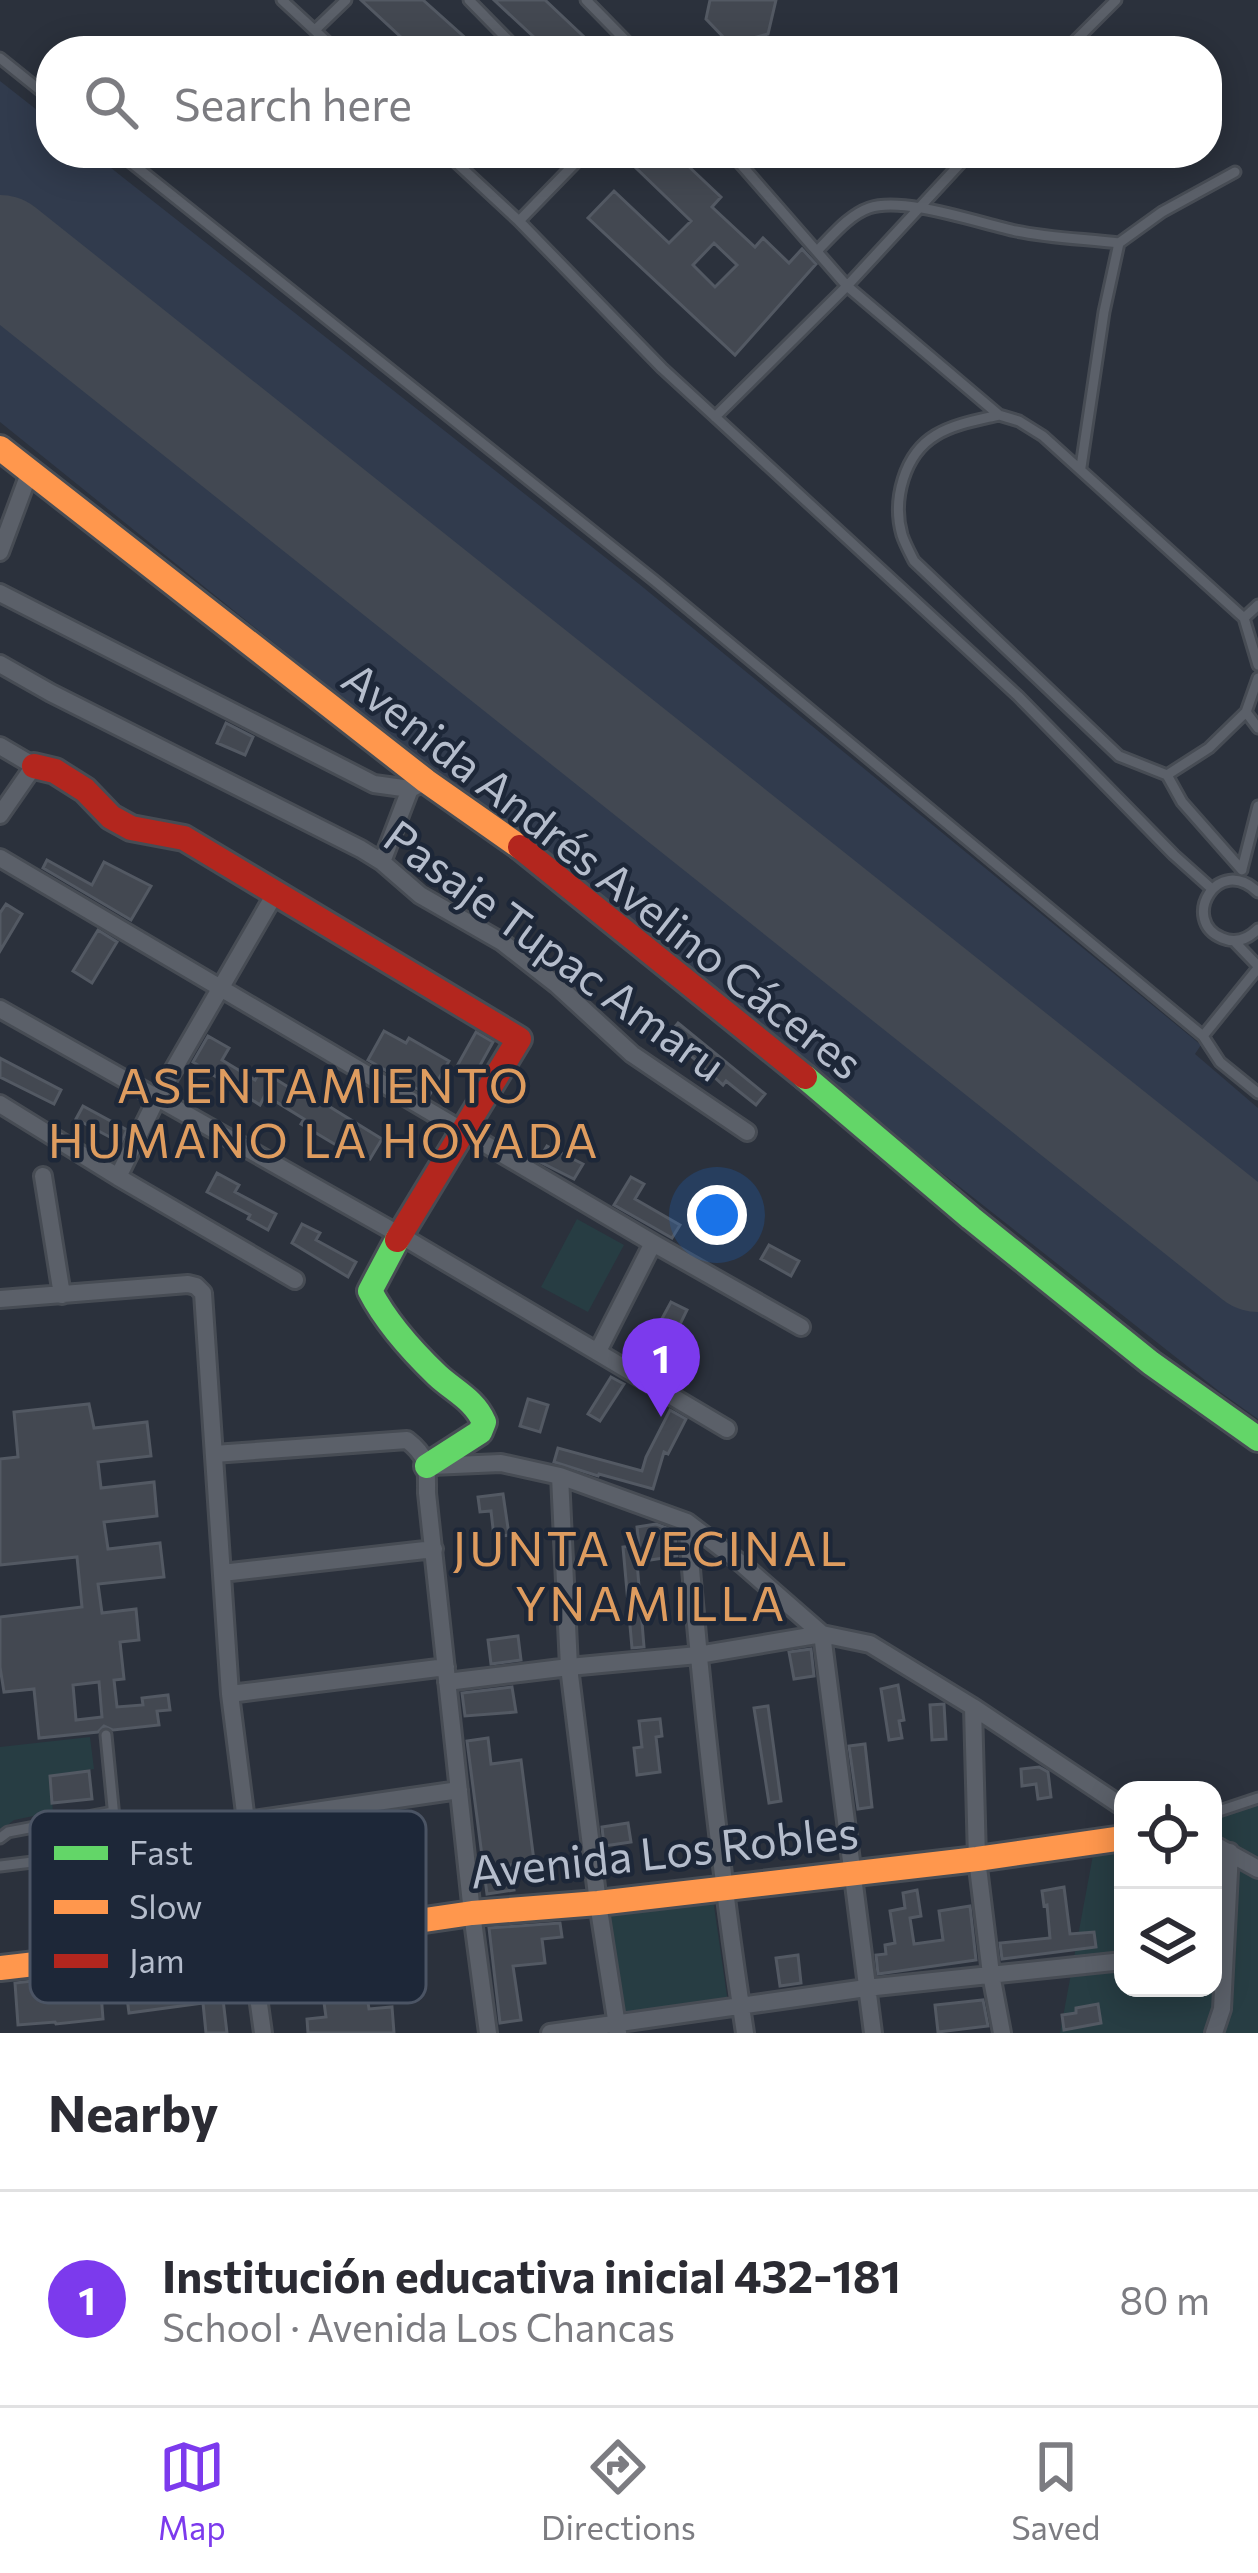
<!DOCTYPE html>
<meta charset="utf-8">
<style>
:root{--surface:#fff;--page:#f7f7f7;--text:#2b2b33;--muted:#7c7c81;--line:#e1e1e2;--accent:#7c3aed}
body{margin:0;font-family:Commissioner,sans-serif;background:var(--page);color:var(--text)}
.controls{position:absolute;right:36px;bottom:36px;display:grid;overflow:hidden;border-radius:24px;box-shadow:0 6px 30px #0003}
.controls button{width:108px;height:108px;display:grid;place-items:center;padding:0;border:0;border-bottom:3px solid var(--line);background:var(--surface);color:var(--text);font:60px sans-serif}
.you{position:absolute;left:717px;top:1215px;width:42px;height:42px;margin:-30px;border:9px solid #fff;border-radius:50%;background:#1a73e8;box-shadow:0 0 0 18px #1a73e833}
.badge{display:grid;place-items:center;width:78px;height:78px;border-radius:50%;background:var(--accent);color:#fff;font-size:39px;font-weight:700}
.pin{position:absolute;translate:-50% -99px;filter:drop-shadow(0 3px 6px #0008)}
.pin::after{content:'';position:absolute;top:63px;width:42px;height:36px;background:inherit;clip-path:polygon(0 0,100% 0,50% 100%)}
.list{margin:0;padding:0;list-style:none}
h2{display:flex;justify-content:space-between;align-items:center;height:156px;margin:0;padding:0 48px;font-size:51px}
h2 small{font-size:39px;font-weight:400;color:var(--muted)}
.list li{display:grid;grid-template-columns:78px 1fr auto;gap:36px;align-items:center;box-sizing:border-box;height:216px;padding:0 48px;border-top:3px solid var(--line)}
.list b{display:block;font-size:45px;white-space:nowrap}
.list p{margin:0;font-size:39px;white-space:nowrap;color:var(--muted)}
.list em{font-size:39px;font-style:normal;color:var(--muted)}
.icon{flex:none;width:66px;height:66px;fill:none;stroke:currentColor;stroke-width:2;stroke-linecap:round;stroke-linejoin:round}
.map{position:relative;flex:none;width:1258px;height:2033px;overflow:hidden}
.search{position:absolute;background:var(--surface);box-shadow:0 6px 30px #0003;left:36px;right:36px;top:36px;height:132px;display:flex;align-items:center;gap:30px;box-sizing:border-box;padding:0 42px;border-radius:48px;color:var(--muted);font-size:45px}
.sheet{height:372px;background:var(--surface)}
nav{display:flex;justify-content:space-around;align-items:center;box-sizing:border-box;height:168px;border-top:3px solid var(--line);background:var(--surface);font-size:33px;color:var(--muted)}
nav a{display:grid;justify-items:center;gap:6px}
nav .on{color:var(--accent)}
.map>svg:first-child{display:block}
.airport{fill:#313b4d}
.green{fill:#273d43}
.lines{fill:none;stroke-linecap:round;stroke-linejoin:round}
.runway{stroke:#424852;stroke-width:114}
.building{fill:#434851;stroke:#535963;stroke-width:3;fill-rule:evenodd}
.lane-casing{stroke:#474c54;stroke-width:15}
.street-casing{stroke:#474c54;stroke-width:22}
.fast-casing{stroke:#474c54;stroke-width:30}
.slow-casing{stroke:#474c54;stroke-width:30}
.jam-casing{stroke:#474c54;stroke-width:30}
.lane{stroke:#5b6069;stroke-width:9}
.street{stroke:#5b6069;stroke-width:16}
.fast{stroke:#63d668;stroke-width:24}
.slow{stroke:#ff974d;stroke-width:24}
.jam{stroke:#b3261e;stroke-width:24}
.labels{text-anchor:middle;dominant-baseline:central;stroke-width:9;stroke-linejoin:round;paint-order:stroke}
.street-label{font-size:45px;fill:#b5bdcc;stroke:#1d2738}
.neighbourhood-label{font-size:48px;letter-spacing:3px;fill:#de9c5f;stroke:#1d2738}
.key{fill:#1d2738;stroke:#4b5464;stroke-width:3}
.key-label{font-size:33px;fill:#b5bdcc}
</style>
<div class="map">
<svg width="1258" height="2033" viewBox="0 0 1258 2033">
<rect width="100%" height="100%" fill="#2b313c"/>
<path class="airport" d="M0,81l51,40v32h41l547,431 562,461 -6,9 63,54v311l-38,-27 -740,-583 -480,-387z"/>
<path class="green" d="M577,1219l47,26 -36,67 -47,-25z
M90,1737l4,32 -44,7 3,36 -39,8 -14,11v-84z
M1258,1797v236h-198l33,-178 30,-13v146h90v-180z
M713,1899l15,104 -105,15 -14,-104z"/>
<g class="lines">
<path class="runway" d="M0,252l1258,1003"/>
</g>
<path class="building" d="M361,0h62l57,51h-64z
M494,0h51l54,51h-50z
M710,0h66l-8,34 -38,10 -24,-25z
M651,153h43l-9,10 36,34 -9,10 43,40 8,-9 26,25 13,-14 14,15 -81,91 -147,-137 26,-27 55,52 22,-22 -55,-53zM714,243l23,22 -22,22 -22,-22z
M226,723l27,14 -8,18 -28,-12z
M47,860l45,25 12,-23 47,24 -20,34 -88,-52z
M6,904l16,10 -22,37v-38z
M98,930l19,12 -25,41 -19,-12z
M678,1023l87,71 -9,11 -30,-24 -3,4 -55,-50z
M384,1031l22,12 3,-5 40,23 -20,35 -61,-36z
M476,1032l17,10 -20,36 -17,-10z
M208,1036l21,12 -7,12 33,20 6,-10 53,33 3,-4 65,40 -12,20 -31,-19 -3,5 -35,-21 3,-5 -39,-24 -5,10 -67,-43z
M0,1058l61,32 -7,14 -54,-27z
M83,1106l44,24 -6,13 -45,-24z
M547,1146l36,18 -9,15 -36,-18z
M217,1173l22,12 -4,7 41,22 -8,16 -20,-11 2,-4 -43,-23z
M631,1177l13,7 -9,15 45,26 -8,13 -58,-33z
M302,1224l18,9 -4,7 40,22 -8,15 -56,-34z
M769,1245l30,16 -8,15 -30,-17z
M671,1302l16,8 -18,37 -17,-10z
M611,1377l13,7 -24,37 -12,-7z
M528,1399l20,6 -8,27 -20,-6z
M89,1404l5,24 53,-6 4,34 -53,6 3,26 53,-6 3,34 -53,6 4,27 52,-6 4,34 -66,7 4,29 34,-4 3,31 -19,2 4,37 -10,1 3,27 26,-2 -1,-7 26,-3 2,15 -13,1 2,14 -46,5 -9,-4 -6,6 -59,6 -5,-49 -30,3 -4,-25v-50l82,-10 -5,-50 -77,8v-106l18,-2 -4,-45zM99,1682l3,35 -26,3 -3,-35z
M670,1410l16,9 -18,35 -4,-2 -11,37 -54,-15 -1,2 -44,-14 4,-14 84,23 4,-14z
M503,1494l6,41 -15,2 -3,-26 -11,1 -2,-15z
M656,1524l19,7 2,25 -40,6 7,85 -12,1 -9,-101 16,-2 -2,-18z
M518,1636l3,24 -30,4 -3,-24z
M811,1649l3,27 -20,3 -5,-27z
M898,1685l6,35 -5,1 3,17 -13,2 -8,-51z
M512,1687l4,25 -51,4 -3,-23z
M944,1704l2,35 -14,1 -2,-35z
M768,1706l13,95 -12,2 -15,-95z
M660,1719l2,17 -6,1 4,35 -23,3 -3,-27 8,-1 -3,-26z
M488,1738l3,26 30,-4 13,101 -24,4 4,25 -27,4 -20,-153z
M865,1744l7,63 -14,2 -9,-63z
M1039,1767l9,5 3,25 -13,2 -2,-15 -14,2 -1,-17z
M89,1771l3,28 -40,4 -2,-27z
M628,1823l3,19 -27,4 -2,-19z
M1064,1887l6,47 24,-2 2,15 -94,12 -2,-16 50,-5 -3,-33 -3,1 -2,-15z
M917,1890l4,26 -11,2 4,26 29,-4 -4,-29 31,-5 6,54 -98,14 -2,-19 10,-1 -1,-9 10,-2 -5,-32 15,-3 -2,-15z
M560,1923l2,14 -20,2 3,24 -32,3 8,54 -21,3 -11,-95z
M335,1949l4,25 24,-4 6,39 23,-2 2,26h-86l-1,-14 19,-2 -7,-51 -51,10 -3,-22z
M798,1955l3,28 -21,3 -4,-28z
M240,1957l4,32 -22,2 5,42h-21l-3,-30 -74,10 -3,-23 -25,3 2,26 -47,5 -1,-2 -37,3 -3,-42z
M983,2000l5,26 -50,6 -3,-27z
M1098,2004l3,19 -37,7 -2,-15 14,-2v-5z"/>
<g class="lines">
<defs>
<path id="lane" d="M282,0l55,51
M469,0l50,51
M586,0l50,51
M315,30l31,-30
M1065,51l51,-51
M0,58l51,41
M119,153l536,428 548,455 17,26 38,31
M446,153l73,68 143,147 356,328 156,159 38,34
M731,153l116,133 152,129 20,6 24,15 201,182 14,47
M519,221l66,-68
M818,250c15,-15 31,-35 51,-42 34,-12 110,15 147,23 33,7 70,8 103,12l43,-31 73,-40
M999,415c-21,5 -45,9 -63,20 -32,19 -44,65 -34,100 3,9 8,18 12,26l205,195 48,19 15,27 60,68
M715,417l132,-131 123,-133
M1081,467l23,-155 15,-69
M1244,618l14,-13
M1246,712l12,16
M1167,775l42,-27 37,-36 12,-34
M1242,869l16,-63
M1258,892c-41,-39 -78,29 -36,46 14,6 26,1 36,-9
M1234,941l24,25
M1203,1036l55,-68
M1213,1813l45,-15
M0,1838l8,-6 105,-20
M0,1866l96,-12 14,-10 5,-16 -9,-93"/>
<path id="street" d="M0,552l30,-81
M0,593l374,191 36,5 16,-8
M0,664l51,29 310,156 21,13 38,33 82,47 55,43 75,69 115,78
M0,746l34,20 -34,49
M0,858l653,385 148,84
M382,862l28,-73
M0,1009l400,226 327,194
M0,1104l118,73 177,103
M43,1176l19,119
M118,1177l39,-79 119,-206
M0,1299l188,-15 8,2 7,7 27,401 16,127 4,118 13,94
M598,1351l55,-108
M214,1454l193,-14c22,17 20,27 20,53l45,420 16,120
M431,1466l70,-3 59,13 127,46 55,42 80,70 48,10 103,63 150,100
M560,1476l9,191 29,236 20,129
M687,1522c14,171 32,341 58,511
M222,1573l212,-24
M447,1682l122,-15 129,-12 124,-21 51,399
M230,1694l216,-27
M973,1707l4,152 14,115 11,59
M246,1821l213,-31
M1213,1844l45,25
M550,2033l316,-45 257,-27
M1214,2033l8,-24 8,-157"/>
<path id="fast" d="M805,1077l166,141 180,145 107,76
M397,1240l-27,51c16,31 42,60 67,84 17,16 37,24 47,47l-4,10 -53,34"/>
<path id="slow" d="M0,448l426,333 94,66
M0,1968l250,-29 93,-7 129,-19 126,-10 379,-44 146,-21"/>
<path id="jam" d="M34,766l21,5 30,19 26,27 20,11 53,10 335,201 -122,201
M520,847l285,230"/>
</defs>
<use href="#lane" class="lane-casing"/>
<use href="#street" class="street-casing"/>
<use href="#fast" class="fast-casing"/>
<use href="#slow" class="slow-casing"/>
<use href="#jam" class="jam-casing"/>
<use href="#lane" class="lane"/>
<use href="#street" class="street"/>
<use href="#fast" class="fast"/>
<use href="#slow" class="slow"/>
<use href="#jam" class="jam"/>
</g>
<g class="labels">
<g class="street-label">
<text transform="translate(604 869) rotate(38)">Avenida Andrés Avelino Cáceres</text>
<text transform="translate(556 949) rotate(36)">Pasaje Tupac Amaru</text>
<text transform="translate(664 1850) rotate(-6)">Avenida Los Robles</text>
</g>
<g class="neighbourhood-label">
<text x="324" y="1083">ASENTAMIENTO<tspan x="324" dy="55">HUMANO LA HOYADA</tspan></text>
<text x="651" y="1546">JUNTA VECINAL<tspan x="651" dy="55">YNAMILLA</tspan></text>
</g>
</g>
<rect x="30" y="1811" width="396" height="192" rx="18" class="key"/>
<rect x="54" y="1846" width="54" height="14" fill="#63d668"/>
<rect x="54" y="1900" width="54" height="14" fill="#ff974d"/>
<rect x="54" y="1954" width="54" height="14" fill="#b3261e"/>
<g class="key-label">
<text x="129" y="1865">Fast</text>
<text x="129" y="1919">Slow</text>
<text x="129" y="1973">Jam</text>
</g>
</svg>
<div class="controls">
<button><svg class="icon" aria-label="locate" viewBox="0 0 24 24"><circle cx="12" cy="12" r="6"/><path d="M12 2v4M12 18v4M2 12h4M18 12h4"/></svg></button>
<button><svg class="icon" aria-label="layers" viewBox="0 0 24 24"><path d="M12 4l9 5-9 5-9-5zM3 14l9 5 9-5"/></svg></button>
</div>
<div class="you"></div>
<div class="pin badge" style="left:661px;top:1417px">1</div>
<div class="search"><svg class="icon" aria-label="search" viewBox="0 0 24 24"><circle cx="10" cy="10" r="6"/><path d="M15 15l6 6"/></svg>Search here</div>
</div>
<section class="sheet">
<h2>Nearby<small></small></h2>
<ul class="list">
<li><span class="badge">1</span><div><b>Institución educativa inicial 432-181</b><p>School · Avenida Los Chancas</p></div><em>80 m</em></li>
</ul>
</section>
<nav>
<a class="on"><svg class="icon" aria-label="map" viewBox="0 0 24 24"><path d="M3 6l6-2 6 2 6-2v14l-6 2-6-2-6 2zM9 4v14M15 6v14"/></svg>Map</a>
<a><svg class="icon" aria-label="directions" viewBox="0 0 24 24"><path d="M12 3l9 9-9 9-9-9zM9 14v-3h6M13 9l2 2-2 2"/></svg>Directions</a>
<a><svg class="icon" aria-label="saved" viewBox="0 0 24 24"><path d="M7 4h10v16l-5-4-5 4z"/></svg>Saved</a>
</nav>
